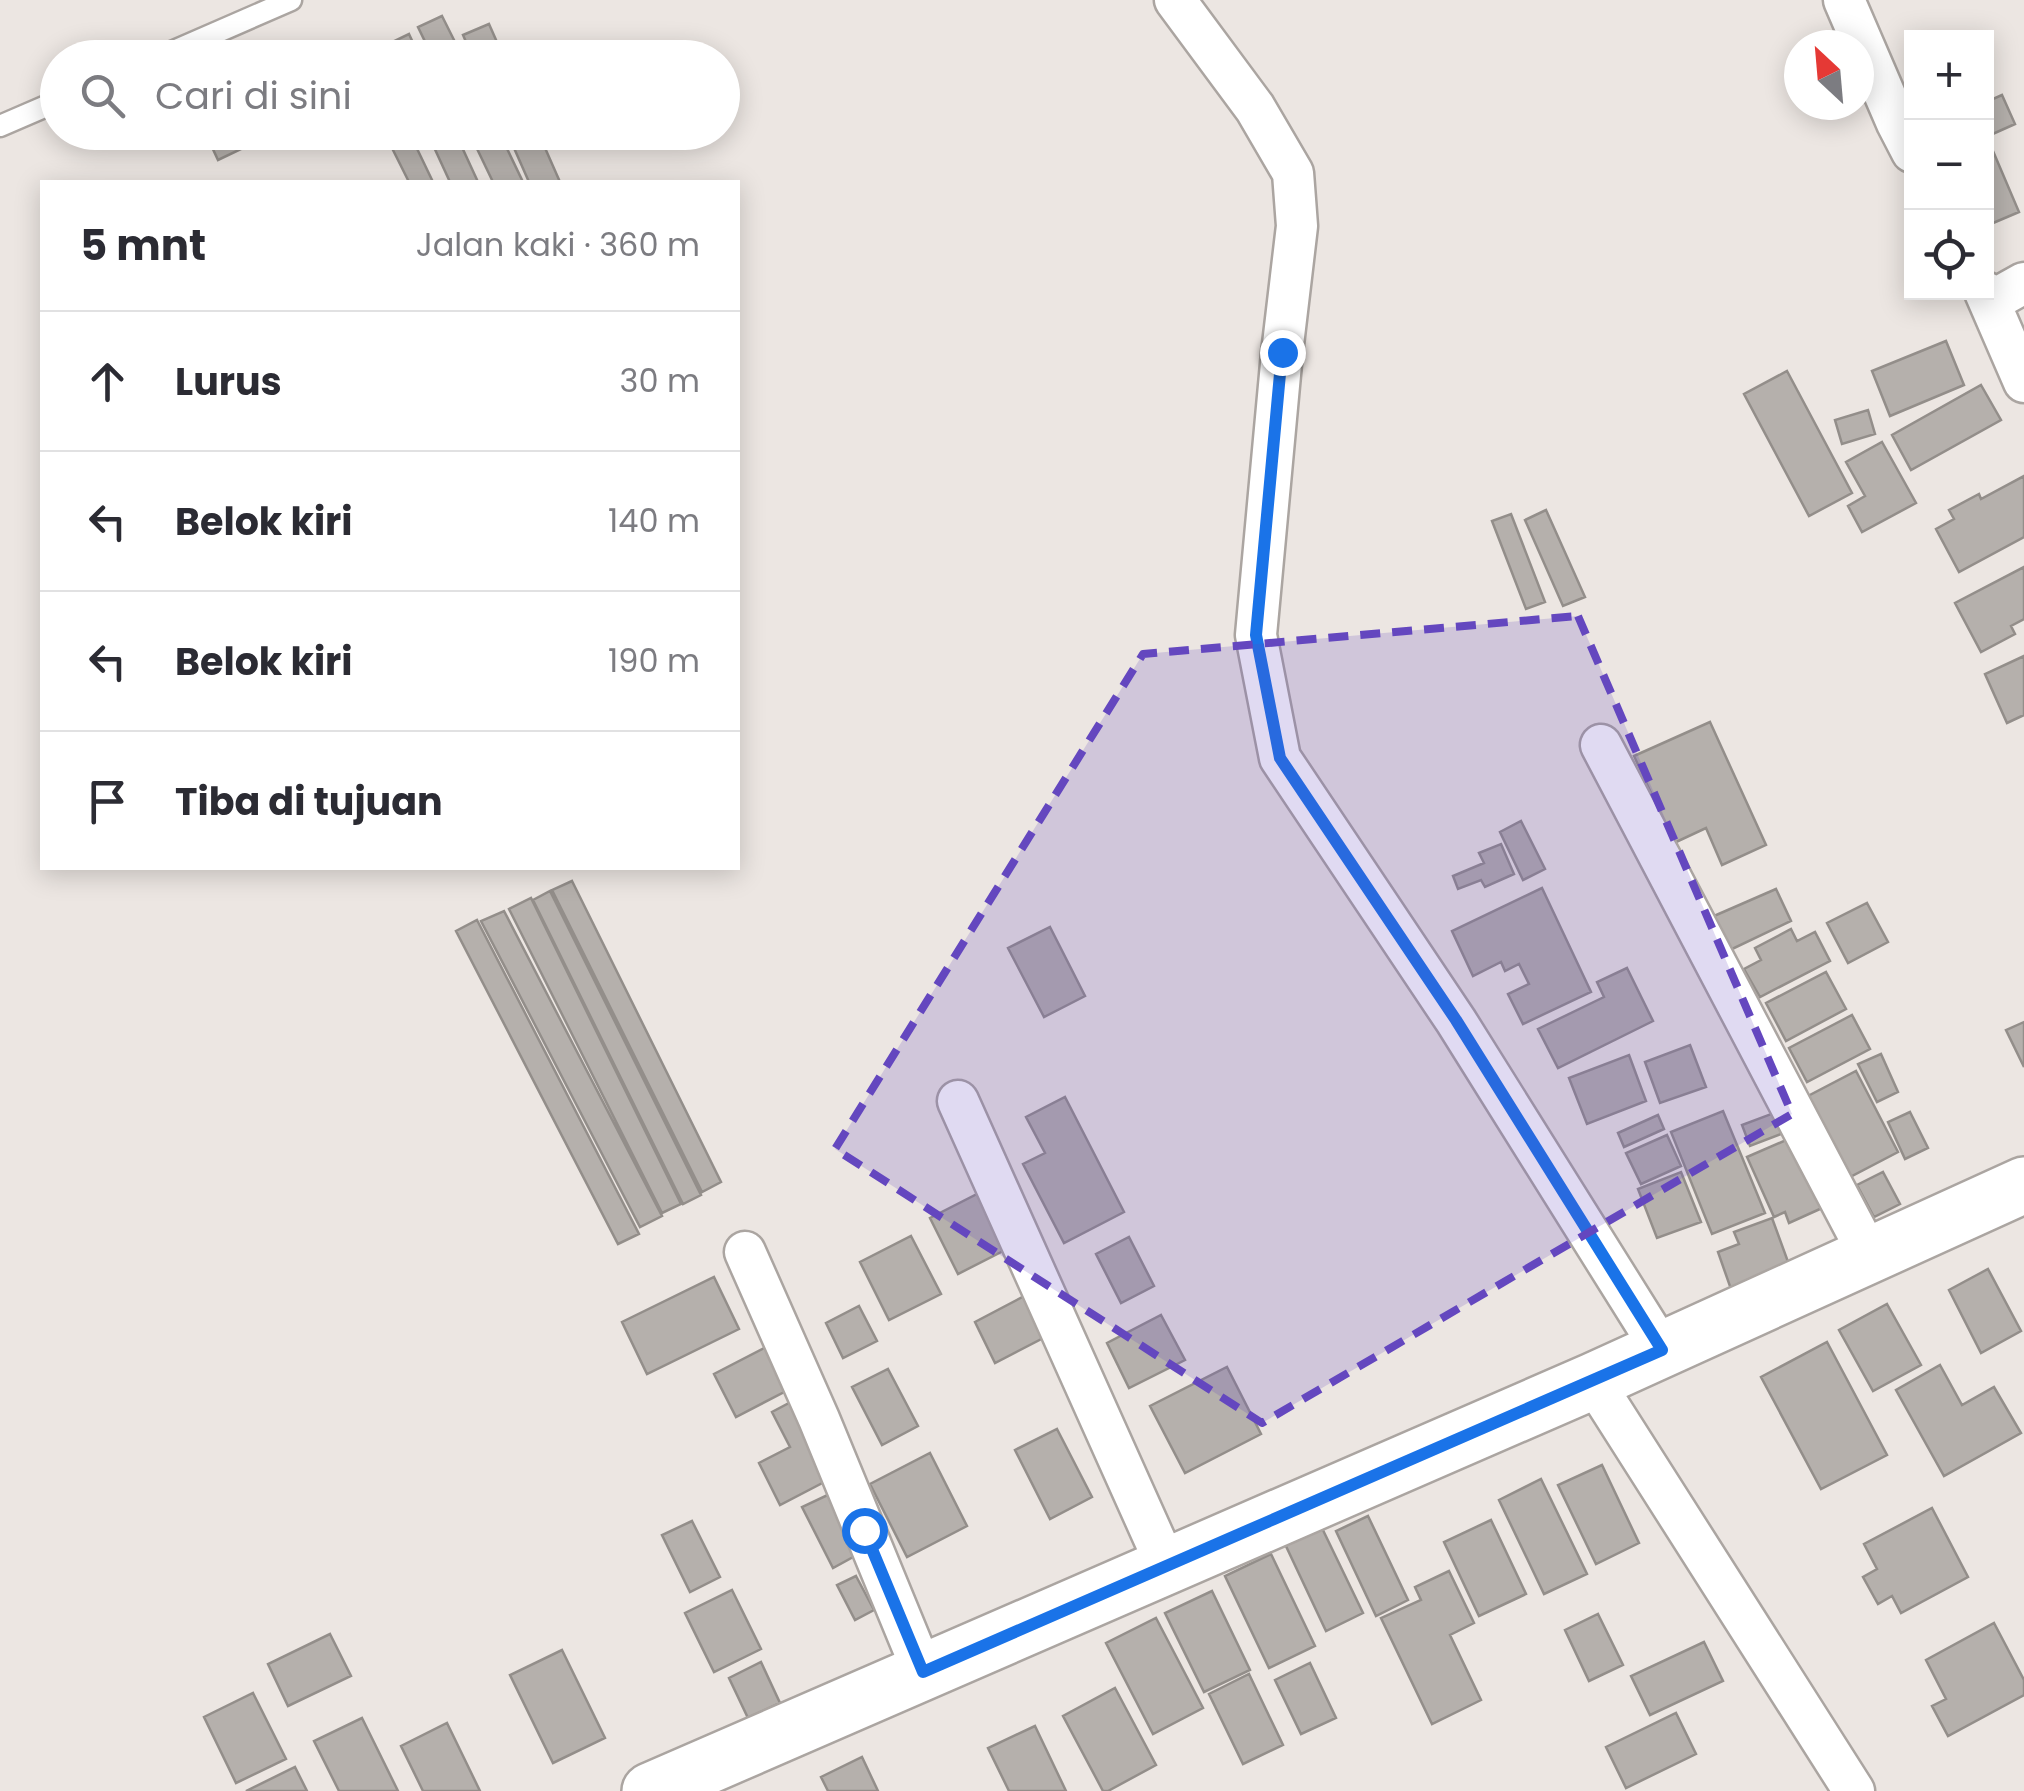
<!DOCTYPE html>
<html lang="id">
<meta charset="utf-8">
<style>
:root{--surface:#fff;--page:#f7f7f7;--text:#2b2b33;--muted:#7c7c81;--line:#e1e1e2}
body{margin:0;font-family:Poppins,sans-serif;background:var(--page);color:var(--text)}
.controls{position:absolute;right:30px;top:30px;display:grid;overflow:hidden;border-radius:0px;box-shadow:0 5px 25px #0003}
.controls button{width:90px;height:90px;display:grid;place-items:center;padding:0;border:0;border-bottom:2px solid var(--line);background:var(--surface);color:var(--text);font:50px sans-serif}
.compass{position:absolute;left:1784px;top:30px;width:90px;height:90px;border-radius:50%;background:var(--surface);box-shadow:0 5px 25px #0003;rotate:334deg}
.stop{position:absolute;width:30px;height:30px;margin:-22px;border:8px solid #1a73e8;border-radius:50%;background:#fff}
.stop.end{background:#1a73e8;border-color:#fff;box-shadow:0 2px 10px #0008}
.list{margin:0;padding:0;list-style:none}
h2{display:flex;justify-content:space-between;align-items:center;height:130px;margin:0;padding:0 40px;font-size:42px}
h2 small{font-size:32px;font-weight:400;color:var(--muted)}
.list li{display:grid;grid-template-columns:65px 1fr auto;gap:30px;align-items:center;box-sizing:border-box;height:140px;padding:0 40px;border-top:2px solid var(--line)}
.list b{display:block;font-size:38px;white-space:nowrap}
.list em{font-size:32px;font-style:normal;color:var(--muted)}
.icon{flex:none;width:55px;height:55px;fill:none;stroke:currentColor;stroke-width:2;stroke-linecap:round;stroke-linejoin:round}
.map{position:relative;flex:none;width:2024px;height:1791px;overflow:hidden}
.search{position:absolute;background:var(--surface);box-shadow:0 5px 25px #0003;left:40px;top:40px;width:700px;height:110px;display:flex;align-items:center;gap:25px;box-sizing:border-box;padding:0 35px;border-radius:55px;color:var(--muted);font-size:38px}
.panel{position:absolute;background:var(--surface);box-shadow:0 5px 25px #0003;left:40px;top:180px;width:700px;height:690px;border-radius:0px}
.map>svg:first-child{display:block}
.building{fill:#b5b0ac;stroke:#938e8a;stroke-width:2.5}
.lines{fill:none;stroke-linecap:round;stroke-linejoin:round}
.lane-casing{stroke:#aba5a1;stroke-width:25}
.street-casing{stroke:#aba5a1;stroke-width:45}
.secondary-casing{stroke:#aba5a1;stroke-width:60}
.lane{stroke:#fff;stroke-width:20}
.street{stroke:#fff;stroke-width:40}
.secondary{stroke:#fff;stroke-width:55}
.route{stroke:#1a73e8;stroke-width:12}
.marked{fill:#6447bf;fill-opacity:0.2;stroke:#6447bf;stroke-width:8;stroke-dasharray:20 12;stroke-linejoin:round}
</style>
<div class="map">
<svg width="2024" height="1791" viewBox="0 0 2024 1791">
<rect width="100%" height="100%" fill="#ece6e2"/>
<path class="building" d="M442,16l21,42h-30l-15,-31z
M489,24l15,34h-31l-10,-23z
M409,34l11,24h-28l-6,-13z
M2002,95l13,29 -29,13v-35z
M205,132h72l-59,28z
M384,132h25l24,50h-24z
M427,132h28l23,50h-28z
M469,132h30l24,50h-30z
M507,132h31l22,50h-31z
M1990,144l29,68 -33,14v-81z
M1946,341l18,44 -74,31 -18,-45z
M1787,371l65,122 -43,23 -65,-122z
M1981,385l20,35 -90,50 -19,-35z
M1868,410l7,24 -33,10 -7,-24z
M1882,442l34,61 -54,29 -14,-26 17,-10 -19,-34z
M2024,476v61l-65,35 -23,-43 18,-10 -5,-9 30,-16 2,5z
M1546,510l39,87 -22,9 -38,-86z
M1511,514l34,88 -19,7 -34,-88z
M2024,567v52l-13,7 4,8 -34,18 -26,-49z
M2024,656v59l-17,8 -22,-49z
M1710,722l56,123 -44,20 -16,-37 -32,15 -40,-87z
M1521,821l24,48 -22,11 -23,-48z
M1501,844l13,30 -29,13 -4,-7 -23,9 -5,-13 31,-13 -5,-10z
M572,881l149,301 -19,10 -150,-302z
M1542,888l49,104 -68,32 -15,-30 21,-10 -10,-20 -14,7 -4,-9 -28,14 -21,-45z
M1776,889l15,32 -61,29 -16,-34z
M550,891l151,304 -18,9 -150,-304z
M531,898l150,306 -19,9 -153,-304z
M1867,903l21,39 -40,21 -21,-40z
M504,911l158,305 -22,11 -159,-306z
M477,920l162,314 -21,10 -162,-313z
M1050,927l35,69 -41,21 -36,-69z
M1791,929l6,12 18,-9 15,29 -70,36 -16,-28 17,-9 -6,-12z
M1627,968l26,53 -95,47 -20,-39 66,-32 -7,-15z
M1826,972l20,37 -60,32 -20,-38z
M1852,1015l18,34 -63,33 -18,-34z
M2024,1022v45l-18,-37z
M1690,1045l16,42 -46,16 -15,-41z
M1881,1054l17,38 -21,10 -19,-38z
M1629,1055l17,46 -59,23 -18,-46z
M1856,1071l42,81 -48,25 -42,-81z
M1065,1097l59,115 -60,31 -41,-79 22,-11 -19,-36z
M1782,1110l9,20 -41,16 -8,-21z
M1723,1111l42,102 -53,21 -41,-102z
M1910,1112l18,36 -23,11 -17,-37z
M1658,1115l6,14 -40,18 -6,-14z
M1800,1134l31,70 -42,19 -4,-11 -11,5 -27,-60z
M1667,1135l14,31 -40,18 -15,-31z
M1681,1172l20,50 -44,16 -19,-49z
M1883,1172l17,32 -26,13 -17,-32z
M983,1191l28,56 -53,27 -28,-56z
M1772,1218l19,52 -59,22 -14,-40 21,-8 -5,-12z
M911,1236l30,58 -52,26 -29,-58z
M1129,1237l25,49 -33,17 -25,-49z
M1988,1269l33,62 -40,22 -32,-63z
M714,1277l25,52 -92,45 -25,-52z
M1030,1293l21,41 -56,29 -20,-41z
M1887,1304l34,61 -48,26 -34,-61z
M859,1306l18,35 -34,17 -17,-35z
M1161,1315l24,45 -56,28 -22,-45z
M1827,1342l60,113 -66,34 -60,-112z
M768,1346l22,43 -54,28 -22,-43z
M1940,1365l22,40 32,-18 27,46 -77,43 -48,-86z
M1227,1367l34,67 -76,39 -35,-67z
M888,1369l30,57 -36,19 -30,-58z
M791,1402l39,77 -50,26 -21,-42 31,-16 -18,-35z
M1057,1429l35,68 -42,22 -35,-69z
M930,1453l37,73 -60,31 -37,-73z
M1602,1465l37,78 -43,21 -38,-79z
M1541,1479l46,95 -43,20 -45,-94z
M834,1492l30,59 -31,17 -31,-61z
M1932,1508l36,69 -67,36 -9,-17 -14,8 -15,-27 14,-8 -13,-25z
M1368,1516l40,84 -32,16 -40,-85z
M1491,1520l35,74 -47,22 -35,-74z
M692,1521l28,56 -30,15 -28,-57z
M1321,1526l42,87 -37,18 -41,-87z
M1271,1554l44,92 -46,22 -44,-92z
M1449,1571l25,52 -24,12 31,65 -49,24 -51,-106 40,-18 -6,-13z
M856,1576l18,34 -19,10 -18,-35z
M732,1590l29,59 -47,23 -29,-59z
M1212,1591l38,79 -46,22 -39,-79z
M1598,1614l25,51 -34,16 -24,-51z
M1156,1618l47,90 -50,26 -47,-91z
M1994,1623l30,57v15l-76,41 -16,-30 14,-7 -20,-39z
M330,1634l21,42 -63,30 -20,-42z
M1704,1642l19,39 -73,34 -19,-39z
M562,1650l43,88 -52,25 -43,-88z
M761,1662l19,41 -32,15 -19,-40z
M1310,1663l26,55 -35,16 -26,-54z
M1249,1674l34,71 -40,19 -34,-70z
M1115,1688l41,77 -48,26h-5l-40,-75z
M253,1693l33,66 -50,24 -32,-66z
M1676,1713l20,41 -70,34 -20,-41z
M362,1718l36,73h-59l-25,-50z
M447,1723l33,68h-57l-22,-45z
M1035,1726l31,65h-57l-21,-43z
M862,1757l16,34h-50l-7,-14z
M295,1767l12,24h-61z"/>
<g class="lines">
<defs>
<path id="lane" d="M158,58l133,-58
M0,126l58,-25"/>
<path id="street" d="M1175,0l80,108 38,65 4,53 -15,127 -26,282 24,123 176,263 206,329
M1844,0l53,123 15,29
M1985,292l39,90
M1990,302l34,-19
M1601,745l268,510
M958,1101l209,466
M745,1252l74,167 104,253
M1593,1381l261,410"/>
<path id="secondary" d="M650,1791l943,-410 431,-196"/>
</defs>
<use href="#lane" class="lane-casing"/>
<use href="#street" class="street-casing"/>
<use href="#secondary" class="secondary-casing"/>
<use href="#lane" class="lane"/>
<use href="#street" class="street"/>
<use href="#secondary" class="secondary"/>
</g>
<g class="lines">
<path class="route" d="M864,1530l59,142 739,-322 -206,-330 -176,-262 -24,-123 26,-283"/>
</g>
<path class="marked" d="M1578,616l214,498 -530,309 -427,-274 308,-495z"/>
</svg>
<div class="controls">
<button>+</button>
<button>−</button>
<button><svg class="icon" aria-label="locate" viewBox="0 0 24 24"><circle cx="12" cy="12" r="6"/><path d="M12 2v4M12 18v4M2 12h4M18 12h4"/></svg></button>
</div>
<svg class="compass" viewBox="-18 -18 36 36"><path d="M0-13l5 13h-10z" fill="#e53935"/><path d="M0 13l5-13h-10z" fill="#7c7c81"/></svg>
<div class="stop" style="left:864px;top:1530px"></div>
<div class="stop end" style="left:1282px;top:352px"></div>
<div class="search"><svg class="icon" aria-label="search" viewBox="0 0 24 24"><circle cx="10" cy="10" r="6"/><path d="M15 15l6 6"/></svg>Cari di sini</div>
<section class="panel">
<h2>5 mnt<small>Jalan kaki · 360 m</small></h2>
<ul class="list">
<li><svg class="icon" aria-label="ahead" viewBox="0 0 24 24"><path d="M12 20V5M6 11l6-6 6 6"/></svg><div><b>Lurus</b></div><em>30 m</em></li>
<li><svg class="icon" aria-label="left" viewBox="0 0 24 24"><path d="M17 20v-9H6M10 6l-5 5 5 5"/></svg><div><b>Belok kiri</b></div><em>140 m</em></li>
<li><svg class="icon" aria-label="left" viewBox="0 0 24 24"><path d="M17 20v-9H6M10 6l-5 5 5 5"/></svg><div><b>Belok kiri</b></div><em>190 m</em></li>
<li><svg class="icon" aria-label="arrive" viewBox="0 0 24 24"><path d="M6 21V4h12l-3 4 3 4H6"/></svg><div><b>Tiba di tujuan</b></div></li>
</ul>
</section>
</div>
